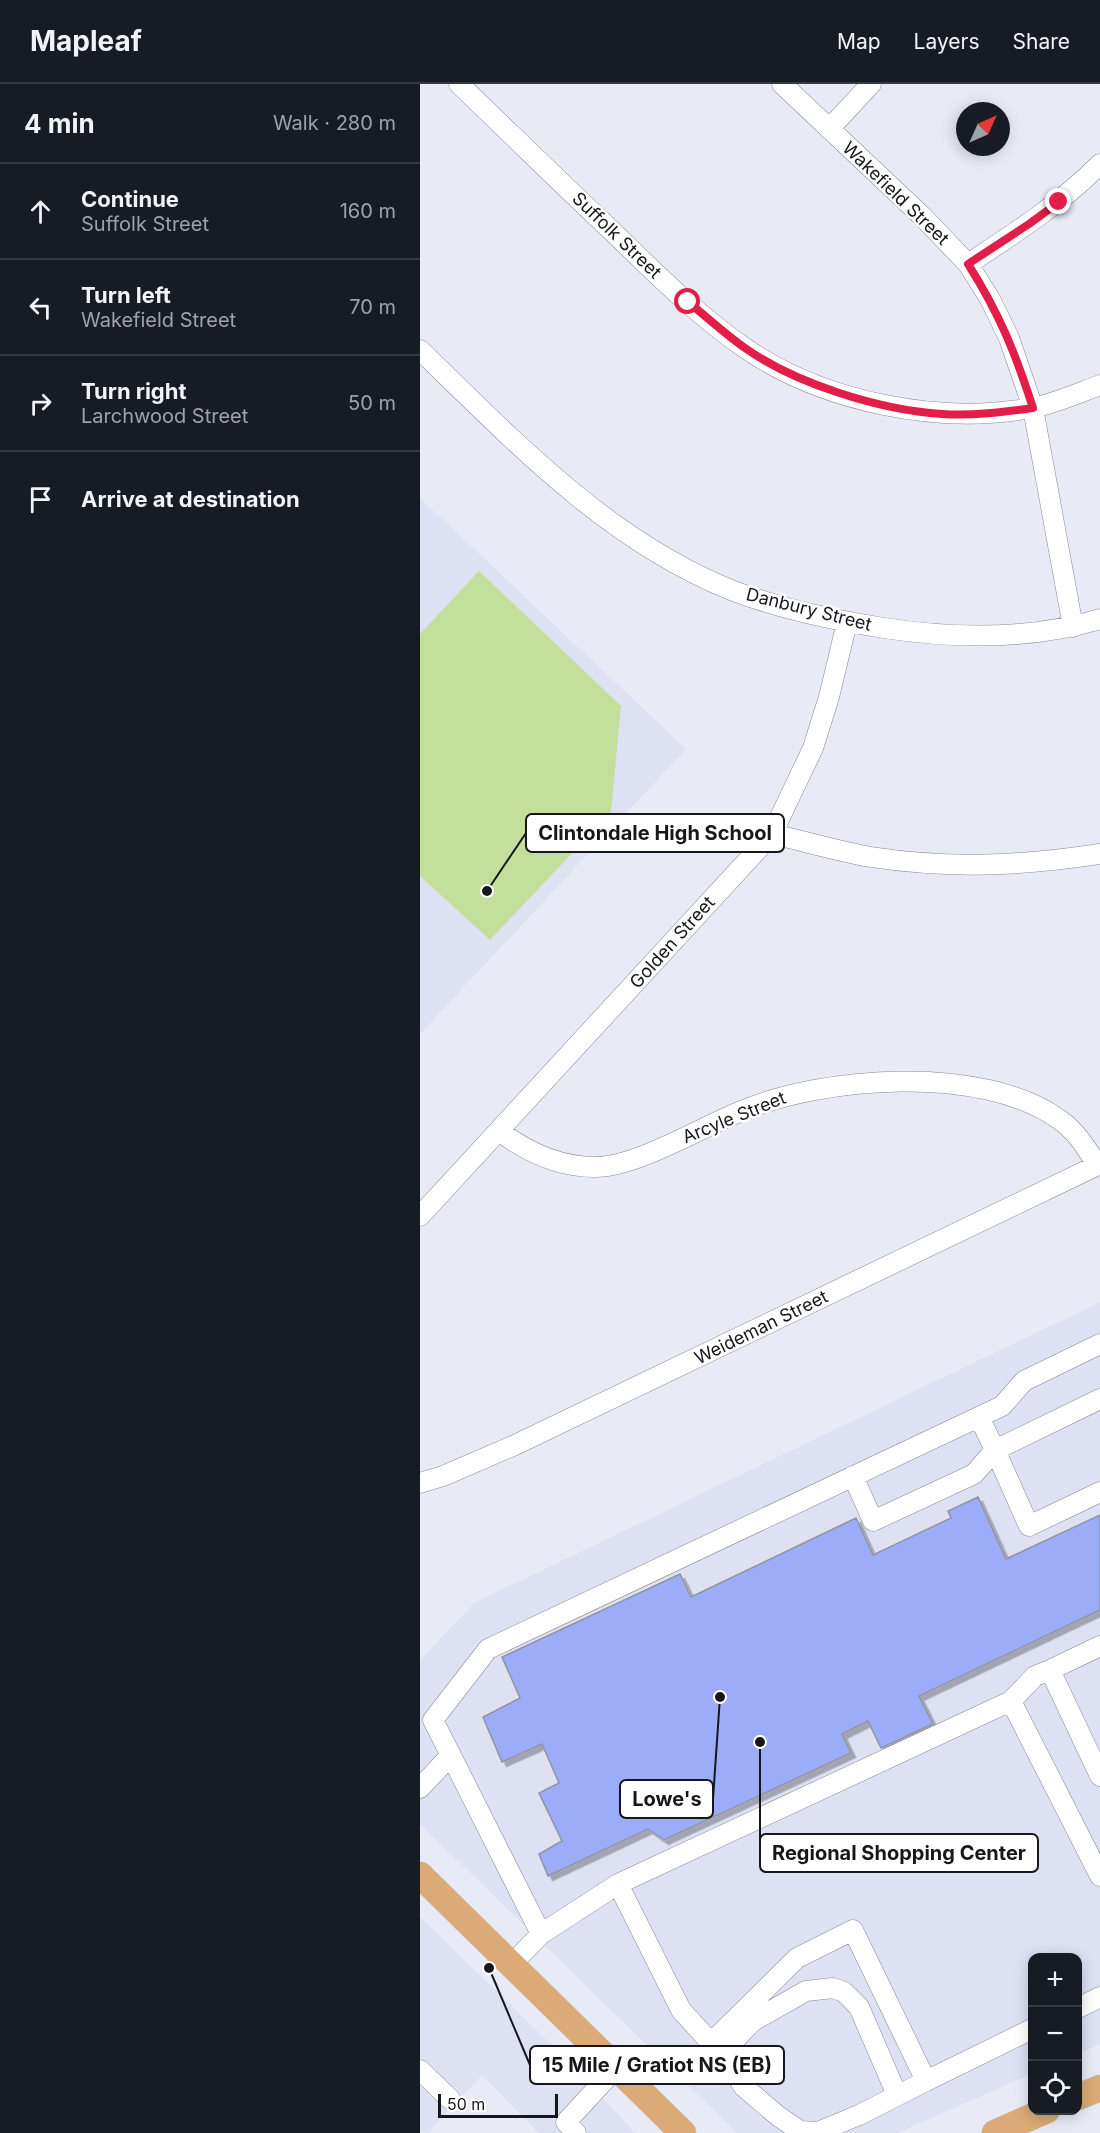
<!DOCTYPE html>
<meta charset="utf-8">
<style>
:root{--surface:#171b24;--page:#242831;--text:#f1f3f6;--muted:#9ea1a6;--line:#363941}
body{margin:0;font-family:Inter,sans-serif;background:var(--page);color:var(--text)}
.controls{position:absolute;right:18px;bottom:18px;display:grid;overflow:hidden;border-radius:12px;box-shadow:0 3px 15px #0003}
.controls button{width:54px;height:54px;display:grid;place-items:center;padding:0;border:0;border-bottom:2px solid var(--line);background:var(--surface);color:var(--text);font:30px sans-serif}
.compass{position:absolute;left:536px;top:18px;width:54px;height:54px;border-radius:50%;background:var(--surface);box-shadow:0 3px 15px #0003;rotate:45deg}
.scale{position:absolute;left:18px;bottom:15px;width:120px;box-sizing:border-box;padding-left:6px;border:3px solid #17171b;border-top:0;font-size:16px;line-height:21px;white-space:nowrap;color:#17171b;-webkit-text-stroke:4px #fff;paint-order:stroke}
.stop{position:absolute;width:18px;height:18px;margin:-14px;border:4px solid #e11d48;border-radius:50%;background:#fff}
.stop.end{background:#e11d48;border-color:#fff;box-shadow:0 2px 6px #0008}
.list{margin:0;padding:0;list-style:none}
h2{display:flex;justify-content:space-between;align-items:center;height:78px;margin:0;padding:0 24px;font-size:26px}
h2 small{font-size:20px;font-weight:400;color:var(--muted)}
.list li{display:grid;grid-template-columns:39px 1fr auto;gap:18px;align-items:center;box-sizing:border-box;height:96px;padding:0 24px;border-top:2px solid var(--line)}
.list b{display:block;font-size:22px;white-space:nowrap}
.list p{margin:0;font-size:20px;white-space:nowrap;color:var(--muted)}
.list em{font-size:20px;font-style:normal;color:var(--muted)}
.icon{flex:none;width:33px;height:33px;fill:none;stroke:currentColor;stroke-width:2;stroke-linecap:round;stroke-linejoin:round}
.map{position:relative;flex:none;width:680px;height:2049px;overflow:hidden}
header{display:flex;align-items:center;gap:36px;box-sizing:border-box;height:84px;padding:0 30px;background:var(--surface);border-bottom:2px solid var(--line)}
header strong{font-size:28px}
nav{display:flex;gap:33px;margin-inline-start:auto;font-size:21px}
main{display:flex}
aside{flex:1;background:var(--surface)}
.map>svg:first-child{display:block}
.built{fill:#dde1f2}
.green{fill:#c4df9c}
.building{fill:#9cacf9;stroke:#92949d;stroke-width:1.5;filter:url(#shadow)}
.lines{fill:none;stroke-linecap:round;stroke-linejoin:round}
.minor-casing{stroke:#878a93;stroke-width:21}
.major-casing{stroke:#c7c7c8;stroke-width:27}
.minor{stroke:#fff;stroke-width:20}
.major{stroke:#dbaa77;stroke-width:26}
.route{stroke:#e11d48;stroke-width:8}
.labels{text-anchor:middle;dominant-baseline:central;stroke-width:5;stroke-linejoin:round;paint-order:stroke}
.street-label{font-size:18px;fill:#17171b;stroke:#fff}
.leader{fill:none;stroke:#17171b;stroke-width:2}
.callout-dot{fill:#17171b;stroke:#fff;stroke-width:2}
.callout{fill:#fff;stroke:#17171b;stroke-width:2}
.callout-label{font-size:20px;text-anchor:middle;font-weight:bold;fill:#17171b}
</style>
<header>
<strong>Mapleaf</strong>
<nav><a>Map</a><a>Layers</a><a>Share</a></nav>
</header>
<main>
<aside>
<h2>4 min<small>Walk · 280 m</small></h2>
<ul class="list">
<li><svg class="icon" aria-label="ahead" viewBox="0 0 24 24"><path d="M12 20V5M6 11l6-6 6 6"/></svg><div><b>Continue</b><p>Suffolk Street</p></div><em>160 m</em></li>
<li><svg class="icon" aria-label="left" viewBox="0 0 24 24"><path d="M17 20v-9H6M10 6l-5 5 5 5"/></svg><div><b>Turn left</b><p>Wakefield Street</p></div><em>70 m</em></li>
<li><svg class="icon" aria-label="right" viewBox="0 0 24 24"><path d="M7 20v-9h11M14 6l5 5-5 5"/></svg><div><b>Turn right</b><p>Larchwood Street</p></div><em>50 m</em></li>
<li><svg class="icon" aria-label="arrive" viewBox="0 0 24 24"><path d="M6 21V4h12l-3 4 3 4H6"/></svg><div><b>Arrive at destination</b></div></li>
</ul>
</aside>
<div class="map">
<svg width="680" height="2049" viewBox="0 0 680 2049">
<defs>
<filter id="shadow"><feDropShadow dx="4.5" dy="4.5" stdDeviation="0" flood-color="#0004"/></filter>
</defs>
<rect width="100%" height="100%" fill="#e8ebf5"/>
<path class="built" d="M0,414l266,251 -266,285z
M680,1218v742l-22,10v-96h-46v116l-135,59h-160l-317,-309v-164l54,-57z
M0,1833l160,155 55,61h-96l-57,-58 -54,58 -8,-2z"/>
<path class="green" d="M59,487l142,135 -10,106 -121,128 -70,-64v-242z"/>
<path class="building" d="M558,1413l28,62 94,-44v95l-181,86 14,28 -52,24 -13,-27 -26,13 9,19 -187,87 -16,-11 -100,47 -9,-22 23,-13 -23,-48 20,-10 -17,-39 -40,18 -19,-45 37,-19 -18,-41 178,-83 11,23 165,-79 17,37 78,-37 -3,-7z"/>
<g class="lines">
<defs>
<path id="minor" d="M39,0c51,49 102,99 154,148 41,40 84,83 132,116 78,54 194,77 286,60 23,-4 47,-15 69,-23
M362,0l141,133 45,47 22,35 19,39 24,70 40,219
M409,45l42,-45
M548,180c47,-31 92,-60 132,-100
M0,266c94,91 187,190 311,240 49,19 102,30 153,38 72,11 146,12 216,-9
M352,750c32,7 65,17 99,23 78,12 151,9 229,-3
M79,1047c28,21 60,36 96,36 41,0 105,-39 144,-55 84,-36 244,-48 321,8 16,11 27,29 37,45
M0,1132l352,-382 41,-86 16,-51 18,-75
M559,1333l16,33 105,-51
M433,1392l20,45 101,-47 21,-24 34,76 71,-34
M0,1399l23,-7 72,-31 585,-281
M680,1562l-50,24 50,106
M591,1617l89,175
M0,1704l31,-33
M198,1800l393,-183 24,-25 15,-6
M121,1850l77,-50 63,126 30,33 86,-85 56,-28 73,151 106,-52
M91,1881l30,-31 -108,-214 55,-71 514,-243 22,-25 76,-37
M658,1924l22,-11
M291,1959l11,10 22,34 34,29 22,15 18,1 41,-17 67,-34
M302,1969l31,-32 53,-30 27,-3 11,4 15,15 38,88
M0,1986l30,29
M156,2049l-10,-11 50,-54"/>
<path id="major" d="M0,1791l263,258
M658,2013l22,-9
M575,2049l52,-23"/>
</defs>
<use href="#minor" class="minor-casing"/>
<use href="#major" class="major-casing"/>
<use href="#minor" class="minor"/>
<use href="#major" class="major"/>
</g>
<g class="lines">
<path class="route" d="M268,218c19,15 37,32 57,46 51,36 135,62 197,66 31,2 61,-2 91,-6 -18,-56 -34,-95 -65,-144l61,-40 30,-22"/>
</g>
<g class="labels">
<g class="street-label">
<text transform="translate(476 109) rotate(44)">Wakefield Street</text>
<text transform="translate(197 151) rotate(44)">Suffolk Street</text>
<text transform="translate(389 525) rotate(14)">Danbury Street</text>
<text transform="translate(252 858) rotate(-48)">Golden Street</text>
<text transform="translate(314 1033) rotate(-22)">Arcyle Street</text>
<text transform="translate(341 1243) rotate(-26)">Weideman Street</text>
</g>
</g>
<path class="leader" d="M67 807L106 749M300 1613L293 1715M340 1658L340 1769M69 1884L110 1981"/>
<g class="callout-dot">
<circle cx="67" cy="807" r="6"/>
<circle cx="300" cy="1613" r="6"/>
<circle cx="340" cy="1658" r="6"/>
<circle cx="69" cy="1884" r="6"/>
</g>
<g class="callout">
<rect x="106" y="730" width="258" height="38" rx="6"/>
<rect x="200" y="1696" width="93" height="38" rx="6"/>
<rect x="340" y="1750" width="278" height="38" rx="6"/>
<rect x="110" y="1962" width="254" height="38" rx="6"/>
</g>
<g class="callout-label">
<text x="235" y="756">Clintondale High School</text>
<text x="247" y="1722">Lowe's</text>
<text x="479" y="1776">Regional Shopping Center</text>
<text x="237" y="1988">15 Mile / Gratiot NS (EB)</text>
</g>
</svg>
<div class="controls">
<button>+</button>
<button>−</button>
<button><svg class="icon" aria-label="locate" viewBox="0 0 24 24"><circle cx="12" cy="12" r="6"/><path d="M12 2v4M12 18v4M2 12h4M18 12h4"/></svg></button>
</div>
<svg class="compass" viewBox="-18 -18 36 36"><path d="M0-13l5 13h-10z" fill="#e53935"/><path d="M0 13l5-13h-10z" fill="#9ea1a6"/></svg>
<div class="scale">50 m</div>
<div class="stop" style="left:268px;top:218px"></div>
<div class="stop end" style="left:639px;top:118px"></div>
</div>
</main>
